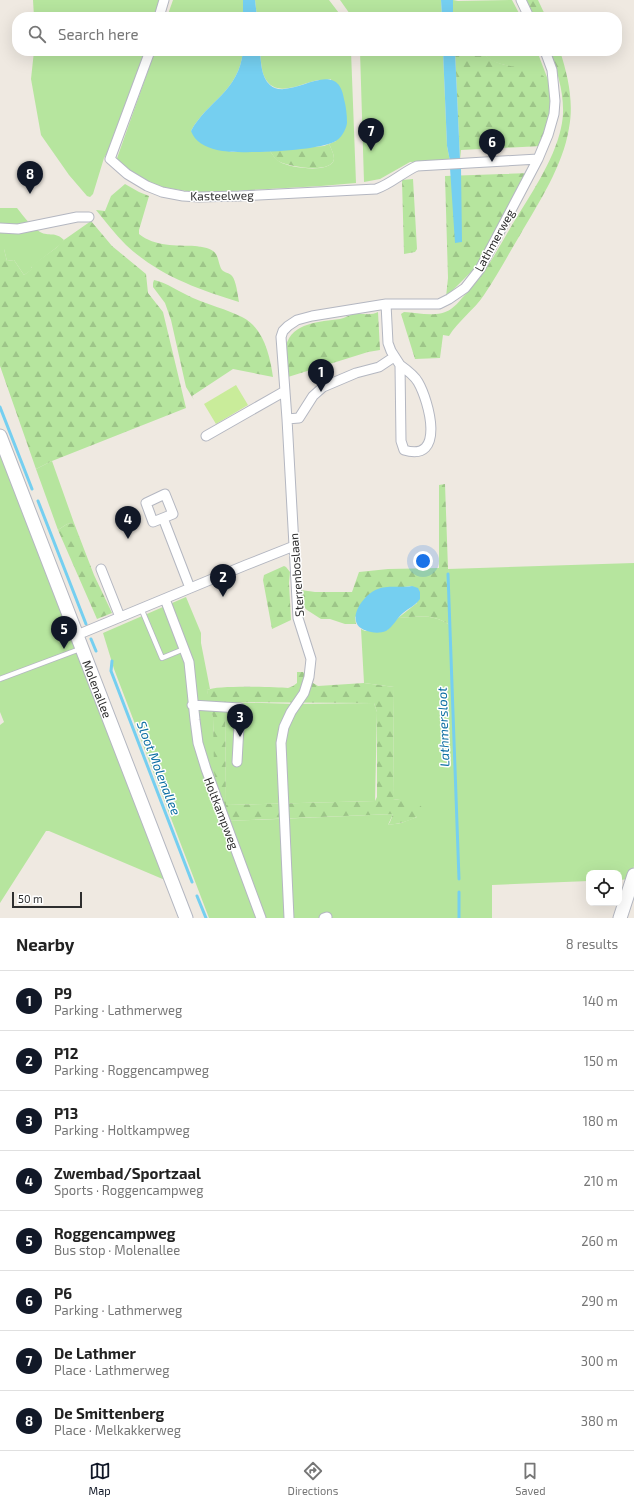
<!DOCTYPE html>
<meta charset="utf-8">
<style>
:root{--surface:#fff;--page:#f6f6f6;--text:#222;--muted:#767676;--line:#e0e0e0;--accent:#111827}
body{margin:0;font-family:"Exo 2",sans-serif;background:var(--page);color:var(--text)}
.controls{position:absolute;right:12px;bottom:12px;display:grid;overflow:hidden;border-radius:8px;box-shadow:0 4px 16px #0002}
.controls button{width:36px;height:36px;display:grid;place-items:center;padding:0;border:0;border-bottom:1px solid var(--line);background:var(--surface);color:var(--text);font:20px sans-serif}
.scale{position:absolute;left:12px;bottom:10px;width:70px;box-sizing:border-box;padding-left:4px;border:2px solid #2e2e2e;border-top:0;font-size:11px;line-height:14px;white-space:nowrap;color:#2e2e2e;-webkit-text-stroke:3px #fff;paint-order:stroke}
.you{position:absolute;left:423px;top:561px;width:14px;height:14px;margin:-10px;border:3px solid #fff;border-radius:50%;background:#1a73e8;box-shadow:0 0 0 6px #1a73e833}
.badge{display:grid;place-items:center;width:26px;height:26px;border-radius:50%;background:var(--accent);color:#fff;font-size:13px;font-weight:700}
.pin{position:absolute;translate:-50% -33px;filter:drop-shadow(0 1px 2px #0008)}
.pin::after{content:'';position:absolute;top:21px;width:14px;height:12px;background:inherit;clip-path:polygon(0 0,100% 0,50% 100%)}
.list{margin:0;padding:0;list-style:none}
h2{display:flex;justify-content:space-between;align-items:center;height:52px;margin:0;padding:0 16px;font-size:17px}
h2 small{font-size:13px;font-weight:400;color:var(--muted)}
.list li{display:grid;grid-template-columns:26px 1fr auto;gap:12px;align-items:center;box-sizing:border-box;height:60px;padding:0 16px;border-top:1px solid var(--line)}
.list b{display:block;font-size:15px;white-space:nowrap}
.list p{margin:0;font-size:13px;white-space:nowrap;color:var(--muted)}
.list em{font-size:13px;font-style:normal;color:var(--muted)}
.icon{flex:none;width:22px;height:22px;fill:none;stroke:currentColor;stroke-width:2;stroke-linecap:round;stroke-linejoin:round}
.map{position:relative;flex:none;width:634px;height:918px;overflow:hidden}
.search{position:absolute;background:var(--surface);box-shadow:0 4px 16px #0002;left:12px;right:12px;top:12px;height:44px;display:flex;align-items:center;gap:10px;box-sizing:border-box;padding:0 14px;border-radius:16px;color:var(--muted);font-size:15px}
.sheet{height:532px;background:var(--surface)}
nav{display:flex;justify-content:space-around;align-items:center;box-sizing:border-box;height:56px;border-top:1px solid var(--line);background:var(--surface);font-size:11px;color:var(--muted)}
nav a{display:grid;justify-items:center;gap:2px}
nav .on{color:var(--accent)}
.map>svg:first-child{display:block}
.grass{fill:#b6e59e}
.forest{fill:url(#forest-firs);fill-rule:evenodd}
.pitch{fill:#c9ec9a}
.water{fill:#75cff0}
.lines{fill:none;stroke-linecap:round;stroke-linejoin:round}
.stream{stroke:#75cff0;stroke-width:3}
.lane-casing{stroke:#b4b7c1;stroke-width:6}
.street-casing{stroke:#b4b7c1;stroke-width:11}
.secondary-casing{stroke:#b4b7c1;stroke-width:15}
.lane{stroke:#fff;stroke-width:4.5}
.street{stroke:#fff;stroke-width:9}
.secondary{stroke:#fff;stroke-width:13}
.labels{text-anchor:middle;dominant-baseline:central;stroke-width:3;stroke-linejoin:round;paint-order:stroke}
.street-label{font-size:12px;fill:#2e2e2e;stroke:#fff}
.water-label{font-size:13px;font-style:italic;fill:#0d6fa3;stroke:#fff}
</style>
<div class="map">
<svg width="634" height="918" viewBox="0 0 634 918">
<defs>
<pattern id="forest-firs" width="22" height="20" patternUnits="userSpaceOnUse"><rect width="22" height="20" fill="#b6e59e"/><path d="M5 1l3.5 6h-7zM16 11l3.5 6h-7z" fill="#9dc588"/></pattern>
</defs>
<rect width="100%" height="100%" fill="#efe9e1"/>
<path class="grass" d="M33,0h127l-4,17h-122z
M173,0h70v17h-76z
M255,0h74l13,17h-85z
M340,0h101l1,17h-90z
M453,0l5,1 54,-1 9,17h-63l-5,-3z
M34,51h112l-37,99 -5,8 -11,36 -3,3 -3,-1 -18,-21 -28,-40 -10,-56z
M155,51h88c-4,41 -36,50 -52,80l40,21 39,-1c3,4 5,8 10,11 10,6 52,12 54,-3 0,-5 -3,-11 -5,-15l7,-3 -5,-62c-4,1 -9,1 -13,1 -16,3 -42,19 -53,-2 -4,-7 -4,-19 -5,-27h91l5,132 -35,3 -123,7 -42,-7 -14,-6 -26,-19z
M360,51h83l4,95 3,15 -40,1 -30,17 -16,3z
M482,51h55l13,34c-12,-6 -23,-12 -35,-17 -13,-5 -24,-3 -33,-17z
M0,208h17c7,9 14,18 23,24 9,5 15,-1 24,8l-8,8 -25,19 2,2 -9,6 -10,-15 -7,1 -3,-12h-4z
M0,453l165,427 -116,-49h-3l-46,72v-178l4,-3 -4,-10z
M52,461l22,62 -7,1 -9,6 -22,-61z
M634,563v303l-4,13 -11,1v-7h-30v8l-97,4v33h-283l-95,-249 -11,-36 83,-36 15,36v10l9,46 -3,1 6,27v12l15,92 165,-7 -5,11 13,-2 16,-6 -17,-17 -7,-1 1,-112 -30,-4 -3,-54 4,2 22,-1 11,-12c21,-1 33,-5 52,7l-2,-56z
M225,702l70,2 79,-1 3,9 -2,89 -149,4z"/>
<path class="forest" d="M525,0h13l8,17h-13z
M455,51h27c17,26 66,5 68,41 1,5 2,11 1,15 -2,13 -7,27 -10,39l-80,4 -1,10z
M549,51h11c8,25 14,51 9,77 -6,38 -30,74 -49,107 -12,20 -23,41 -36,60 -10,15 -26,26 -35,41l-6,-1 -3,23 -25,1 -14,-45 3,-2c15,1 34,6 47,-3 4,-3 8,-7 11,-11 21,-21 35,-47 50,-73 17,-28 42,-64 49,-97 6,-24 -2,-55 -12,-77z
M329,144c2,4 5,10 5,15 -2,15 -44,8 -54,3 -5,-2 -7,-7 -10,-11l54,-5z
M531,173l-56,95 -29,29 2,-19 -3,-102z
M413,179l4,70 -2,3 -11,2 -2,-74z
M125,184l14,8 10,4 -10,34v4c16,13 37,11 56,12 6,1 13,1 18,5 6,4 5,13 9,19 3,3 8,3 10,6 4,4 6,20 7,26 -42,-13 -81,-27 -113,-57 -11,-11 -21,-24 -30,-35l9,1 6,-15z
M91,221l21,25 34,28 2,19 15,19 23,96 -134,53 -16,8 -36,-103v-117h4l3,12 7,-1 10,15 8,-6 -1,-3 25,-18 5,-6z
M154,280c12,2 27,13 39,18 16,7 33,11 49,19 21,10 28,38 31,60l-40,-8 -41,27 2,4 -8,-13 -15,-67 -6,-17 -12,-16v-4z
M378,312l2,38 -12,2 -80,25c0,-9 -4,-21 -2,-31 6,-24 34,-24 54,-27 5,-1 9,-4 14,-5 9,-1 17,2 24,-2z
M445,484l5,141c-19,-12 -31,-8 -52,-7l19,-15 -5,-17 -15,2 -42,29 1,7h-11l-15,-5h-9l-14,-9 -7,-7 1,-13 14,2h37l7,-20 29,-3 51,-1v-83z
M74,523l20,52 18,38 -15,6 -39,-89 9,-6z
M284,566l2,1 4,5 -1,11 2,37 -19,9 -9,-49 1,-5z
M297,672h6l10,11 5,3 46,-3 30,4 -1,112 7,1 21,6c6,13 -25,18 -33,19l2,-3 3,-8 -166,7 -10,-25 -3,-26 -1,-53 -5,-18 -1,-9c10,-5 67,-3 81,-2l5,-2 4,-3zM225,702l149,1 3,9v85l-2,4 -149,4z"/>
<path class="pitch" d="M236,385l12,20 -32,19 -12,-20z"/>
<path class="water" d="M243,0h12l2,17h-14z
M441,0h12v17h-11z
M243,51h17c1,11 1,26 10,34 20,18 67,-31 74,14 2,7 3,16 3,24 -1,7 -6,16 -13,19 -18,9 -97,13 -117,8 -12,-3 -22,-8 -26,-19 16,-30 48,-39 52,-80z
M443,51h12l5,109 -10,1 -3,-15z
M450,168h11l1,74 -7,1z
M412,586l6,2 2,4v7c-4,6 -11,9 -17,14 -6,5 -10,14 -17,18 -5,2 -10,2 -15,1 -30,-5 -10,-37 7,-43 8,-4 23,-1 34,-3z"/>
<g class="lines">
<path class="stream" d="M0,407l32,82
M38,501l48,123
M448,574l11,305
M91,639l5,12
M112,661l-1,10 81,211
M459,892v26
M197,896l9,22"/>
<defs>
<path id="lane" d="M141,608l21,50 22,-9
M0,679l80,-30"/>
<path id="street" d="M521,0l8,17
M159,17l5,-17
M150,51l-40,108 17,15 20,12 15,6 21,4 16,1 40,-1 137,-7c15,-5 27,-17 41,-23l121,-7
M0,228l18,1 59,-12h12
M386,304l2,39 3,8 9,14 1,76 3,9c42,13 25,-49 14,-68 -4,-7 -11,-12 -18,-17
M287,419l12,-1 14,-22 10,-9 33,-14 23,-6 15,-10
M206,436l79,-45
M163,518l-10,4 -7,-19 19,-9 8,20 -10,4 27,70
M101,569l19,48
M165,599l24,63 6,58 3,23 8,26 55,149
M77,635l169,-70 48,-19
M192,705l48,3 -3,54
M289,918l-8,-175 3,-16 7,-15 13,-19 5,-16 2,-18 -13,-41 -11,-199 -6,-82 2,-6 5,-5 9,-6 15,-4 74,-12h53l10,-5 16,-11 15,-19 58,-110 10,-24 6,-21 1,-13 -3,-31 -7,-19
M324,918l3,-1"/>
<g id="secondary">
<path id="s1" d="M0,436l186,482"/>
<path d="M620,918l14,-43"/>
</g>
</defs>
<use href="#lane" class="lane-casing"/>
<use href="#street" class="street-casing"/>
<use href="#secondary" class="secondary-casing"/>
<use href="#lane" class="lane"/>
<use href="#street" class="street"/>
<use href="#secondary" class="secondary"/>
</g>
<g class="labels">
<g class="street-label">
<text transform="translate(222 195) rotate(-1)">Kasteelweg</text>
<text transform="translate(494 240) rotate(-61)">Lathmerweg</text>
<text transform="translate(296 575) rotate(-94)">Sterrenboslaan</text>
<text stroke="none"><textPath href="#s1" startOffset="271">Molenallee</textPath></text>
<text transform="translate(222 813) rotate(69)">Holtkampweg</text>
</g>
<g class="water-label">
<text transform="translate(443 727) rotate(-92)">Lathmersloot</text>
<text transform="translate(159 768) rotate(69)">Sloot Molenallee</text>
</g>
</g>
</svg>
<div class="controls">
<button><svg class="icon" aria-label="locate" viewBox="0 0 24 24"><circle cx="12" cy="12" r="6"/><path d="M12 2v4M12 18v4M2 12h4M18 12h4"/></svg></button>
</div>
<div class="scale">50 m</div>
<div class="you"></div>
<div class="pin badge" style="left:321px;top:392px">1</div>
<div class="pin badge" style="left:223px;top:597px">2</div>
<div class="pin badge" style="left:240px;top:737px">3</div>
<div class="pin badge" style="left:128px;top:539px">4</div>
<div class="pin badge" style="left:64px;top:649px">5</div>
<div class="pin badge" style="left:492px;top:162px">6</div>
<div class="pin badge" style="left:371px;top:151px">7</div>
<div class="pin badge" style="left:30px;top:194px">8</div>
<div class="search"><svg class="icon" aria-label="search" viewBox="0 0 24 24"><circle cx="10" cy="10" r="6"/><path d="M15 15l6 6"/></svg>Search here</div>
</div>
<section class="sheet">
<h2>Nearby<small>8 results</small></h2>
<ul class="list">
<li><span class="badge">1</span><div><b>P9</b><p>Parking · Lathmerweg</p></div><em>140 m</em></li>
<li><span class="badge">2</span><div><b>P12</b><p>Parking · Roggencampweg</p></div><em>150 m</em></li>
<li><span class="badge">3</span><div><b>P13</b><p>Parking · Holtkampweg</p></div><em>180 m</em></li>
<li><span class="badge">4</span><div><b>Zwembad/Sportzaal</b><p>Sports · Roggencampweg</p></div><em>210 m</em></li>
<li><span class="badge">5</span><div><b>Roggencampweg</b><p>Bus stop · Molenallee</p></div><em>260 m</em></li>
<li><span class="badge">6</span><div><b>P6</b><p>Parking · Lathmerweg</p></div><em>290 m</em></li>
<li><span class="badge">7</span><div><b>De Lathmer</b><p>Place · Lathmerweg</p></div><em>300 m</em></li>
<li><span class="badge">8</span><div><b>De Smittenberg</b><p>Place · Melkakkerweg</p></div><em>380 m</em></li>
</ul>
</section>
<nav>
<a class="on"><svg class="icon" aria-label="map" viewBox="0 0 24 24"><path d="M3 6l6-2 6 2 6-2v14l-6 2-6-2-6 2zM9 4v14M15 6v14"/></svg>Map</a>
<a><svg class="icon" aria-label="directions" viewBox="0 0 24 24"><path d="M12 3l9 9-9 9-9-9zM9 14v-3h6M13 9l2 2-2 2"/></svg>Directions</a>
<a><svg class="icon" aria-label="saved" viewBox="0 0 24 24"><path d="M7 4h10v16l-5-4-5 4z"/></svg>Saved</a>
</nav>
